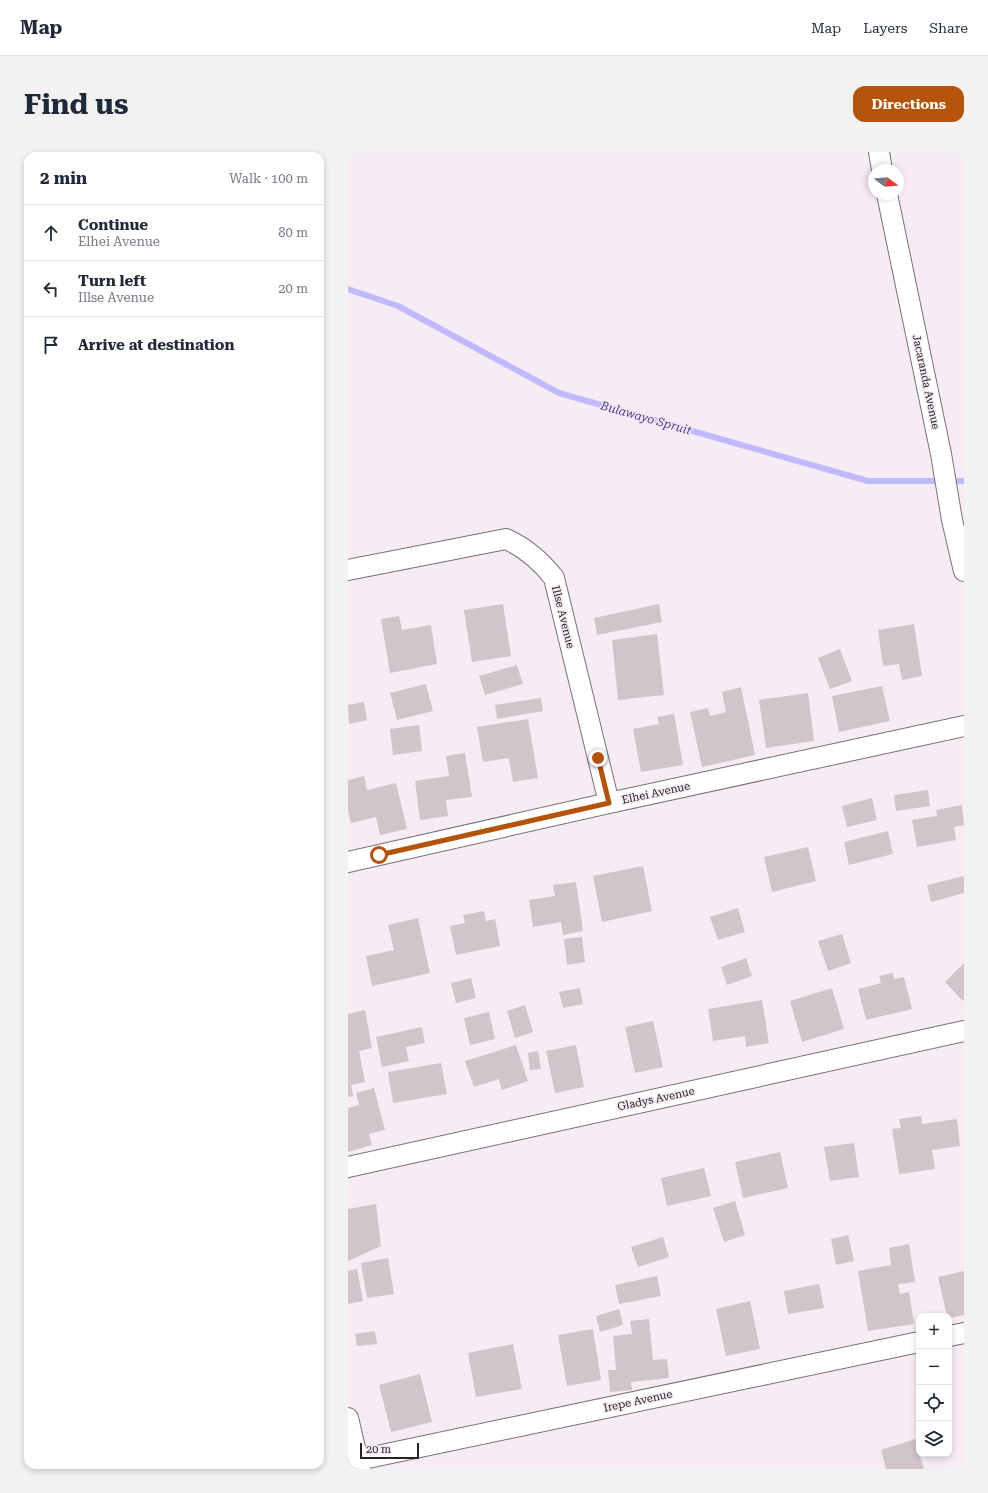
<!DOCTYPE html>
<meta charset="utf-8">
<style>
:root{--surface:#fff;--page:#f2f2f3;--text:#1f2937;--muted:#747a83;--line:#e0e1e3;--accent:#b45309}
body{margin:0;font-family:"Roboto Serif",serif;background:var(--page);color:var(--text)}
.controls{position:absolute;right:12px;bottom:12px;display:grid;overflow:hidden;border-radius:8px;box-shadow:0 2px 6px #0003}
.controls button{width:36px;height:36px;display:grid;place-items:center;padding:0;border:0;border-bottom:1px solid var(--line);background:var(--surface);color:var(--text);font:20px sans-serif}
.compass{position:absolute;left:520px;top:12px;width:36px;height:36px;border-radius:50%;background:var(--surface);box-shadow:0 2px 6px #0003;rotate:106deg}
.scale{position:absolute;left:12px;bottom:10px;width:59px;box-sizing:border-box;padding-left:4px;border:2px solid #262225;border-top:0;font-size:11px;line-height:14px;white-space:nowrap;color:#262225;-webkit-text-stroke:3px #f5ecf4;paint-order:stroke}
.stop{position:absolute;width:12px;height:12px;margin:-9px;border:3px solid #b45309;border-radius:50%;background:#fff}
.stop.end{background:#b45309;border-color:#fff;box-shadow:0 1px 4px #0008}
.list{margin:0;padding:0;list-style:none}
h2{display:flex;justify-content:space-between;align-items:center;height:52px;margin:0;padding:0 16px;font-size:17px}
h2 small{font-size:13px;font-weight:400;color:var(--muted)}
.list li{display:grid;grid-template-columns:26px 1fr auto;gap:12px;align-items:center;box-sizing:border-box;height:56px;padding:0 16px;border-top:1px solid var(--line)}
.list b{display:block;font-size:15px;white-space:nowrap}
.list p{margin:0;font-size:13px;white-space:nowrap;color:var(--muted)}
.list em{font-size:13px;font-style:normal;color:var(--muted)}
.icon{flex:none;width:22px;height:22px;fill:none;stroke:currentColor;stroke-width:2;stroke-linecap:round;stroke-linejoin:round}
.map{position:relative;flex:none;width:616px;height:1317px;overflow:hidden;border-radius:12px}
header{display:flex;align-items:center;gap:24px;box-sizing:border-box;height:56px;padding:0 20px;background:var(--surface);border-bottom:1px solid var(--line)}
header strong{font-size:19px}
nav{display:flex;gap:22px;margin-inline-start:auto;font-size:14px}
.intro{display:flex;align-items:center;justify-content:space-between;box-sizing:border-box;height:96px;padding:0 24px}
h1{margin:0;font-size:28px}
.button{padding:10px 18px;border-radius:12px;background:var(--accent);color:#fff;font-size:14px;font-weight:700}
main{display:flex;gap:24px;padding:0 24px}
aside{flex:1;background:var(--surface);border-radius:12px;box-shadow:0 2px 6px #0003}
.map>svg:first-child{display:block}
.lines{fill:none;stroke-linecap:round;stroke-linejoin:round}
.stream{stroke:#c0b9fd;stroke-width:6}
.building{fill:#d1c5ca}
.minor-casing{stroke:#797078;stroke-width:22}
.minor{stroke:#fff;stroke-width:20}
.route{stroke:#b45309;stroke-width:5}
.labels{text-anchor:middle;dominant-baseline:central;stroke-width:3;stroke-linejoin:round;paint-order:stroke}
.street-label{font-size:11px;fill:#262225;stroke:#f5ecf4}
.water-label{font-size:12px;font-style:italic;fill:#4e3897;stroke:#f5ecf4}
</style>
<header>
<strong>Map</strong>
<nav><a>Map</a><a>Layers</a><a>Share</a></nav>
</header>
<div class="intro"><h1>Find us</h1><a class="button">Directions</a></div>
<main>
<aside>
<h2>2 min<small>Walk · 100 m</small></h2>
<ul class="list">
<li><svg class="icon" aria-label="ahead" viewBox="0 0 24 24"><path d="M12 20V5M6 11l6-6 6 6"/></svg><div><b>Continue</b><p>Elhei Avenue</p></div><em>80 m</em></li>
<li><svg class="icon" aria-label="left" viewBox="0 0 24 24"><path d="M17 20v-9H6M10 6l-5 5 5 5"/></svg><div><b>Turn left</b><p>Illse Avenue</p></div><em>20 m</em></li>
<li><svg class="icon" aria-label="arrive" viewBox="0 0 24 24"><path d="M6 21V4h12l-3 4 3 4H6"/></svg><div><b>Arrive at destination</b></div></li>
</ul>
</aside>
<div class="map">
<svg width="616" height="1317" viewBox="0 0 616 1317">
<rect width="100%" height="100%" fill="#f5ecf4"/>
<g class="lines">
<path class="stream" d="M0,137l50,17 161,87 309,88h96"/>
</g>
<path class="building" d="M155,452l8,52 -39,6 -8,-52z
M311,452l3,18 -65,13 -3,-17z
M51,464l3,14 29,-5 6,39 -47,9 -9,-54z
M566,472l8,52 -20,4 -3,-16 -16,2 -5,-36z
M309,482l7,61 -46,5 -6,-60z
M492,497l12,32 -22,8 -12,-31z
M169,513l6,19 -38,11 -6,-19z
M78,532l7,27 -36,9 -7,-27z
M534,534l8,35 -51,11 -7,-36z
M393,535l14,68 -53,12 -12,-55 18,-4 2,8 16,-4 -4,-20z
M460,541l6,48 -48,7 -7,-48z
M193,546l2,13 -46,8 -2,-14z
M16,550l3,18 -18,4 -1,-19z
M326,562l9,51 -42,7 -8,-43 26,-5 -2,-7z
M180,567l10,59 -25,4 -4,-24 -26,4 -6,-35z
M71,573l3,26 -29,4 -3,-26z
M117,601l7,44 -26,3 2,16 -28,4 -5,-39 34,-5 -3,-20z
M16,624l3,14 29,-7 11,46 -27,6 -4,-18 -25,6 -3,-12v-31z
M580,638l2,16 -34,5 -2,-16z
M524,646l5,22 -30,7 -5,-21z
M614,653l2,20 -10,2 2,13 -39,7 -5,-27 25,-4 -1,-6z
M540,679l5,23 -44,11 -5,-23z
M460,695l8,34 -44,11 -8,-35z
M295,714l9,45 -50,11 -9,-46z
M616,724v17l-33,9 -4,-17z
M228,730l7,49 -20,4 -2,-13 -28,5 -4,-27 26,-4 -2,-11z
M390,756l7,24 -27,8 -8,-23z
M136,759l2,10 9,-2 5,27 -44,9 -6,-29 15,-3 -2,-8z
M70,766l12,55 -58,13 -6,-30 28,-6 -6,-25z
M494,782l9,29 -23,8 -10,-30z
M234,785l3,25 -18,3 -3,-26z
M398,806l6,18 -25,9 -6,-18z
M616,811v37l-1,1 -18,-19z
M545,821l1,6 10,-2 8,32 -46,11 -8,-31 23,-6 -2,-7z
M123,826l5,20 -20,5 -5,-20z
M232,836l3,16 -20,4 -4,-16z
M484,836l12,41 -42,13 -12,-41z
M414,848l7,43 -23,4 -1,-11 -32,5 -5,-32z
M177,853l8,27 -18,6 -8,-27z
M17,858l7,38 -13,3 6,31 -14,3 2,11 -5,1v-83z
M141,860l6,27 -25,6 -6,-27z
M305,869l10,46 -28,6 -10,-46z
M74,875l3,16 -19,4 3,14 -27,6 -6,-30z
M168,893l12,36 -26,9 -3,-11 -25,8 -9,-26z
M228,893l8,42 -29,6 -9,-42z
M190,899l3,18 -11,1 -2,-17z
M93,911l6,31 -54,9 -5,-31z
M26,936l11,42 -16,4 3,11 -24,7v-44l11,-3 -3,-12z
M573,964l1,8 35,-5 3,27 -28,4 3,19 -36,5 -7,-45 9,-1 -2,-9z
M506,991l5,34 -29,4 -6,-34z
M432,1000l8,36 -45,10 -8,-36z
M356,1016l7,28 -44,10 -6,-28z
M387,1049l10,34 -21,7 -11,-34z
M28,1052l5,42 -33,15v-52z
M500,1083l6,26 -18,4 -5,-26z
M315,1085l6,20 -31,10 -7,-20z
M561,1092l6,38 -17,2 2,10 9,-2 5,32 -46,7 -10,-60 33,-6 -2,-17z
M40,1106l6,36 -27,4 -6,-35z
M9,1117l6,32 -15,3v-33z
M616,1119v44l-15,3v-2h-2l-9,-39z
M309,1124l4,20 -42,8 -4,-19z
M471,1132l5,24 -36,6 -4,-23z
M402,1149l10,48 -34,7 -10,-47z
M271,1157l4,16 -23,7 -4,-16z
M301,1167l4,41 14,-1 2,19 -38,4 1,8 -22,2 -2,-22h8l-3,-34 19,-2 -2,-13z
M245,1177l8,51 -34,6 -9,-51z
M27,1179l2,13 -20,2 -2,-12z
M165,1192l9,45 -46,8 -8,-44z
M72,1222l12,48 -41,10 -12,-47z
M567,1287l9,30h-38l-5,-19z"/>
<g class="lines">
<defs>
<path id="minor" d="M531,0l3,18
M539,42l54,260 11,66 12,51
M0,418l158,-31c20,9 34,21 48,39l55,225
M0,710l261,-59 355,-77
M0,1015l616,-136
M601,1184l15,-3
M0,1266l12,51
M10,1308l561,-118"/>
</defs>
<use href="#minor" class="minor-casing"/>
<use href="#minor" class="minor"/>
</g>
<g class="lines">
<path class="route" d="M31,703l230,-52 -11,-45"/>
</g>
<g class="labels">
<g class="street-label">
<text transform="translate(578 230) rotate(78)">Jacaranda Avenue</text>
<text transform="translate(215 465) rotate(76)">Illse Avenue</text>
<text transform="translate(308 641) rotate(-12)">Elhei Avenue</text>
<text transform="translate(308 947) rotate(-12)">Gladys Avenue</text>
<text transform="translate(290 1249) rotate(-12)">Irepe Avenue</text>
</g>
<g class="water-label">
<text transform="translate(298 266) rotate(16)">Bulawayo Spruit</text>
</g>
</g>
</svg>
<div class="controls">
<button>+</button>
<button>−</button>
<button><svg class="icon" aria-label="locate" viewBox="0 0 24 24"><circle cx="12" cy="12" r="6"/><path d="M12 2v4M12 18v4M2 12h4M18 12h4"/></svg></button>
<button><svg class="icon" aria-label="layers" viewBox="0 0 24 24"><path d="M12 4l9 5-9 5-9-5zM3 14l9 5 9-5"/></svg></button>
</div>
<svg class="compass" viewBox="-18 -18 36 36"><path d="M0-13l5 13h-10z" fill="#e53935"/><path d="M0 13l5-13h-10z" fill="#747a83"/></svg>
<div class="scale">20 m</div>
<div class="stop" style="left:31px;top:703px"></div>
<div class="stop end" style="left:250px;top:606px"></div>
</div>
</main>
